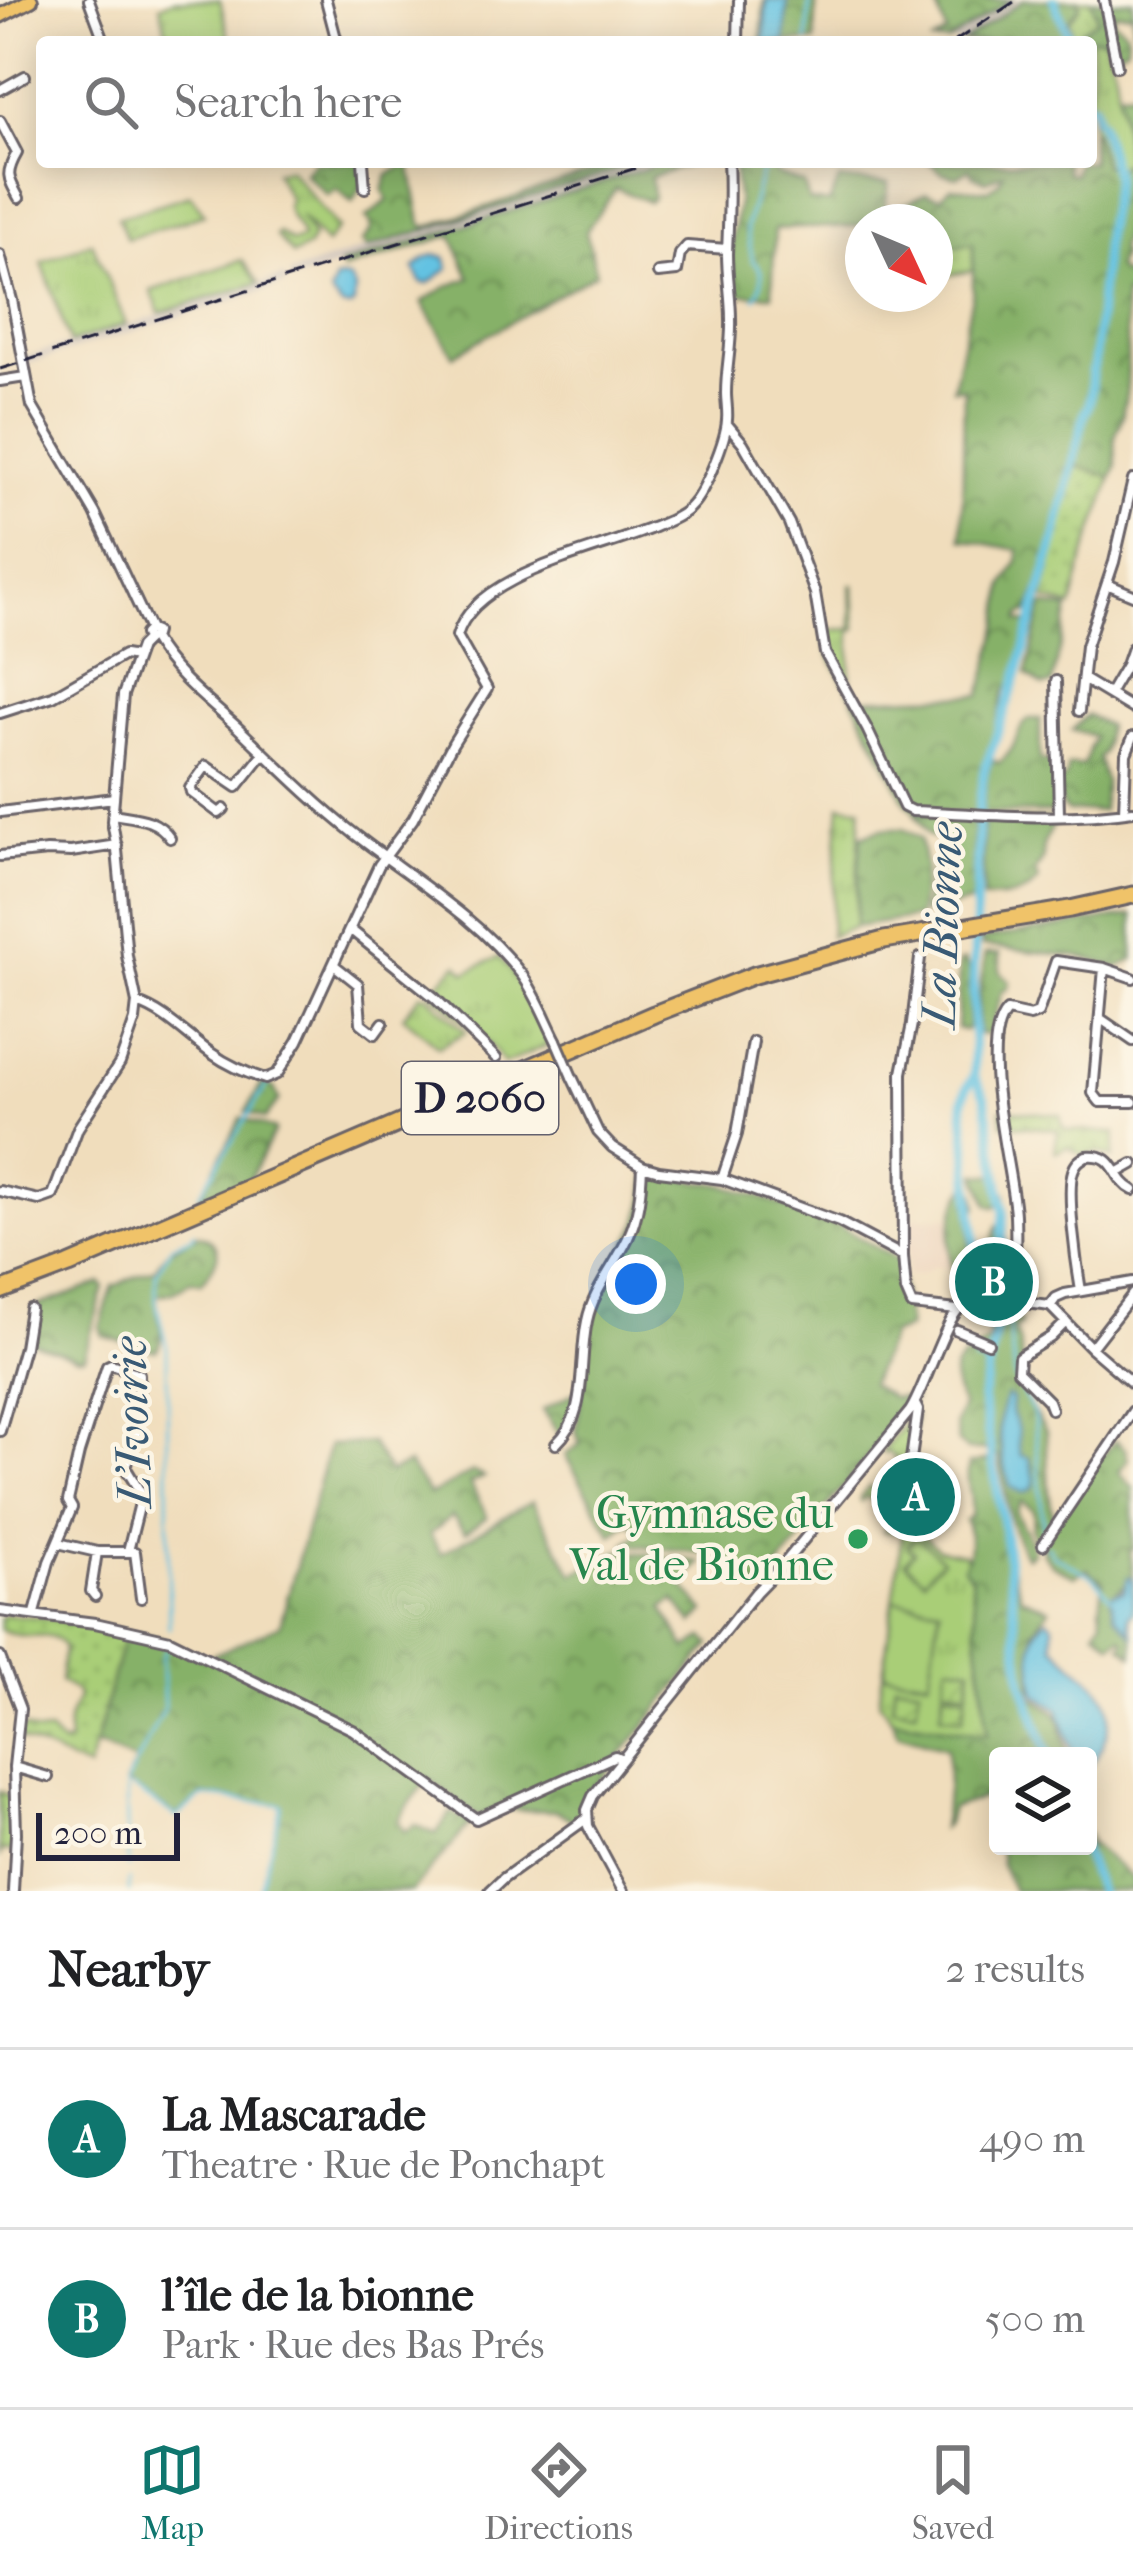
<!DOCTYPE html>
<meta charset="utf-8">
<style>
:root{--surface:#fff;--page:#f6f6f6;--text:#202124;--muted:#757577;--line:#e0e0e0;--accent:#0f766e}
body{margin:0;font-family:"IM FELL French Canon",serif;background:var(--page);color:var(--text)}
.controls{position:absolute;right:36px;bottom:36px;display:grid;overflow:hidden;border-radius:12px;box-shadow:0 6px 30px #0003}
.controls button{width:108px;height:108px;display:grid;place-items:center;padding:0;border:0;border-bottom:3px solid var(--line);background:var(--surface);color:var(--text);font:60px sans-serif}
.compass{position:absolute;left:845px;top:204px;width:108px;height:108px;border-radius:50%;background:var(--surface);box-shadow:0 6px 30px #0003;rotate:134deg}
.scale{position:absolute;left:36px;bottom:30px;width:144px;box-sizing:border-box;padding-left:12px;border:6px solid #22223b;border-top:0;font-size:33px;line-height:42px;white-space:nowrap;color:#22223b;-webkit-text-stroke:9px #fcf5e5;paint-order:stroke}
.you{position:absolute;left:636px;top:1284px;width:42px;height:42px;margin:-30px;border:9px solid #fff;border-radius:50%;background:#1a73e8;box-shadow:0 0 0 18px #1a73e833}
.badge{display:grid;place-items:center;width:78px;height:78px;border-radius:50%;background:var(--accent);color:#fff;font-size:39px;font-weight:700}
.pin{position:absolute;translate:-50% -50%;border:6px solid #fff;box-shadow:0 3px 12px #0006}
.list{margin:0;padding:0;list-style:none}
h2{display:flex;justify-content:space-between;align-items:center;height:156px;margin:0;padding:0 48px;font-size:51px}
h2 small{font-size:39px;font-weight:400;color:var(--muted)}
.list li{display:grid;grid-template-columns:78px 1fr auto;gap:36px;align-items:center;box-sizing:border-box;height:180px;padding:0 48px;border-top:3px solid var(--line)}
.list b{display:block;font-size:45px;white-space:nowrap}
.list p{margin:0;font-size:39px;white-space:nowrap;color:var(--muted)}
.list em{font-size:39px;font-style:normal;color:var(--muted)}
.icon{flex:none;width:66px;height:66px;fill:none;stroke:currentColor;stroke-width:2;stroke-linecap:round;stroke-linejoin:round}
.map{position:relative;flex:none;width:1133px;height:1891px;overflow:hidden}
.search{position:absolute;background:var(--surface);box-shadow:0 6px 30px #0003;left:36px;right:36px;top:36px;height:132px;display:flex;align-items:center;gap:30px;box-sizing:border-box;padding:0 42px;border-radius:12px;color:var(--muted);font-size:45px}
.sheet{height:516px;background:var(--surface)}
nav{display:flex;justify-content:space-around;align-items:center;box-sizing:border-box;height:168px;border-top:3px solid var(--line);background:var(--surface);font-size:33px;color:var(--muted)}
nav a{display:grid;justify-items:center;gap:6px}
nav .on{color:var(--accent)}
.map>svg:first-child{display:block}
.built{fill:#ecd2b9}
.railway{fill:#cec2b9}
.grass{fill:url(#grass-tufts);stroke:#667859;stroke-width:3}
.forest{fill:url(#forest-crowns);stroke:#546a52;stroke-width:3}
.park{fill:url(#park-dots);stroke:#667859;stroke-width:3}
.garden{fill:url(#garden-furrows);stroke:#667859;stroke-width:3}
.pitch{fill:#a9ce77;stroke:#667859;stroke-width:3}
.water{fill:#63c2e2;stroke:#42728e;stroke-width:3}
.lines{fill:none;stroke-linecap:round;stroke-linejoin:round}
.stream{stroke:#63c2e2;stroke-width:3}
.river{stroke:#63c2e2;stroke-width:9}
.minor-casing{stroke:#6a6368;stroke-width:14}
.major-casing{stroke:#6a6368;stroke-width:18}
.highway-casing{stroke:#6a6368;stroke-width:21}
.minor{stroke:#fff;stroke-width:8}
.major{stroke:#f0c369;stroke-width:12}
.highway{stroke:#f0c369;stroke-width:15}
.rail{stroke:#22223b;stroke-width:3;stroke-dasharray:18 9;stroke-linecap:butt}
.minor-bridge-casing{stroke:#6a6368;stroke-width:14;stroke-linecap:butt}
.minor-bridge{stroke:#fff;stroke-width:8}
.leisure-dot{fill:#2e9e5b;stroke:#fcf5e5;stroke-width:4.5}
.labels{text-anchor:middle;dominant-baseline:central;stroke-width:9;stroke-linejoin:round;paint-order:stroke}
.shield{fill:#fcf5e5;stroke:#63616e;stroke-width:3}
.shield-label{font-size:42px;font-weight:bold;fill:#22223b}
.leisure-label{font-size:45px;fill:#27864d;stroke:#fcf5e5;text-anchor:end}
.water-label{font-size:48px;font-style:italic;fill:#395a75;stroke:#fcf5e5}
</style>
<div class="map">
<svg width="1133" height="1891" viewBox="0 0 1133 1891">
<defs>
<pattern id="grass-tufts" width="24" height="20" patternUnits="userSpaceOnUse" patternTransform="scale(3)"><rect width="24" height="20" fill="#a9ce77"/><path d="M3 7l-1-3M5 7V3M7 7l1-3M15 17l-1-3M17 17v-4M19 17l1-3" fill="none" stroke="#91b168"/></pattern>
<pattern id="forest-crowns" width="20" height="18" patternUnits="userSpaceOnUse" patternTransform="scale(3)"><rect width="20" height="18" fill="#86b168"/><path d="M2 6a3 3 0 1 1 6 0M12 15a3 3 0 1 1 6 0" fill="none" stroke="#6d9057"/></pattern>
<pattern id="park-dots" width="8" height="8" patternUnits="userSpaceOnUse" patternTransform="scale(3)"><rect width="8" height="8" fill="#a9ce77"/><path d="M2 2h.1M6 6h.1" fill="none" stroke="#91b168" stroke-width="1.8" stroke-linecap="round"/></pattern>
<pattern id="garden-furrows" width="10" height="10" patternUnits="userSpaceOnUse" patternTransform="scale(3)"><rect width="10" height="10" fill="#a9ce77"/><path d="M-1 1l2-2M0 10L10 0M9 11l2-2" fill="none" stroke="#91b168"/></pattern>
</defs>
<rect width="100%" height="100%" fill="#fcf5e5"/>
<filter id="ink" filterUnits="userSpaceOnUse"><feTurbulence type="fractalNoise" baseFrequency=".00833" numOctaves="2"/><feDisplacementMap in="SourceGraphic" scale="24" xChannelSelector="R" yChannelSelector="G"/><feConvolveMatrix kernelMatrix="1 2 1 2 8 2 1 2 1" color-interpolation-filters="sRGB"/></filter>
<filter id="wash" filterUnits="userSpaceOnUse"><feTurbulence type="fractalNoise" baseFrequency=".004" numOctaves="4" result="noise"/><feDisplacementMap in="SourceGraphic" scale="48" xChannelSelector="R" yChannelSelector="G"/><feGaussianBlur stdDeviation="2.7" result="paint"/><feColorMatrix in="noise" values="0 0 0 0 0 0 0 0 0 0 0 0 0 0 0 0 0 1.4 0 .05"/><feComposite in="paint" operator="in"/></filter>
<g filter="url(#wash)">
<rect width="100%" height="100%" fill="#f0ddbc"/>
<path class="built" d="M971,1217l3,51 -39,-2 -14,8 -13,1 -1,-57z"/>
<path class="railway" d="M1011,0h13l-61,42h-15z
M643,162h24l-376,119 -2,-7 67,-23z
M284,276l3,8 -260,80 -2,-7z"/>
<path class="grass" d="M173,0h47l10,42h-61l-9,-36z
M1078,0h13l8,19 -12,17 16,2 12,33 13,90 -14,8 -11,-5 -9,-32h-3v-90h-18l-4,-22 11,-13z
M289,169l49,59 -12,16 -26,-28 13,21 -5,10 -15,8 -17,-19 3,-3 13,9 10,-3c-1,-14 -15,-20 -15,-35l3,-4 -15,-28z
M190,195l15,19 -78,25 -9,-22z
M92,242l34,82 -56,19 -28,-81z
M973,243v28l-38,6v-28z
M242,260l17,23 -99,30 -9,-22z
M851,585h3l2,44 -5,3 -1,57 3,9 -23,-41 -7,-27 29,-1z
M840,805l21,2 -6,120 -25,9z
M499,957l19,22 34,64 -48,21 -12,-17 -61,-56 27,-27 8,8z
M421,994l6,1 39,37 -28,15 -35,-31z
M912,1414l3,1 -7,60 -3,-4 2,-3 -19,-16 -4,2 -2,-2z
M870,1486l27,23 6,-3 -2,22 -4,5 -13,-2 10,-12 -27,-23 -6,5 -1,-4z
M907,1522l32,27 24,5 5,6 -5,7 8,9 17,159 -96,-16 -13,-18 25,-178z
M0,1792l11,4 3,57 -11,-3 -3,5z"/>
<path class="forest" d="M764,0h52l-1,42h-54z
M934,0h77l-63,42h-15l14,-9z
M1024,0h54l2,7 -11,13 4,22h-110z
M1091,0h9l2,3 31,-3v30l-1,-17h-18l-1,8c12,6 16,12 14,25l-7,5 -17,-13 -16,-1 -6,-7 17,-11z
M1133,91v104l-8,15 4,9 -10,30 3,6 -6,12 5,7h12v21l-9,-1c0,37 9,82 -1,115v6l-8,22 1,30 -18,46 -18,-25 -7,-21 -5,1 -13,72 -25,71 -9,4 -2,6 11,2 -17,63 -8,4 -28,122 -60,1 -11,-10 -53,-104 128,-4 19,-72 4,-37 14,-25 1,-11 -57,-11 2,-151h-11l20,-97v-47l-38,5v-27h-34v-16l25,-13 14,4 11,-10 38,3 10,-8 4,-9 -17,8 -13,-6 -4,-6 -12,8 -15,-4 -13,-11h136l2,11 7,1 3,-12h14v-30l3,-1 9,33 12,5 13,-9 -10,-68z
M314,162h46l4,21 -12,20 -15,-14 -10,6 -23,-22z
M621,162h22l-276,86 -5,-6 9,-11v-8l-5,-5 22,-18 -5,-10 5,-15 22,-12 11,60 5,4z
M667,162h33l-49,15 2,21 -5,4 -32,-14 -30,43 10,42 -143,82 -31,-53 26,-16 22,-8 -18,-43 -109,35 -3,-5z
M733,162h46l-4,12 29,10 5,17 20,2 10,-23 50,3 -7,39h-19v4l-88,3 -3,66 -38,-1 -3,-47 7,-44z
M1042,605l27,4 -17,75 -9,2 -16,-12z
M1087,715l20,11 -4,26 -5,6 7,23 -3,30 -34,1 -6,-5 -4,-23 8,-7 2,-11 16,-1 10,-28 -22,-7z
M1029,719h11v41l14,3 2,50h-74l5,-40 5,-13 7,3c22,-18 13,-29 30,-44z
M915,815l59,5 -1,82 -50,12 8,-43 9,-8 10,-17 -22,-11z
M983,819l73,1 -13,25v15l-8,11 3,10c-15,18 -33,17 -55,18z
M881,829h22l17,9 5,29 -7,50 -63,10 6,-91z
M1133,915v45l-15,7 -37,-10 -99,-11v-7z
M986,954h14v17l10,11 -1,6 -7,4 -13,43 -10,-1c-3,-27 2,-53 7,-80z
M964,961l6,10 -1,55 -4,4 -8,-2c1,-22 2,-44 2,-65z
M263,1082l11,6 5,12 -14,19 -19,-7z
M241,1118l34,12 -26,50 -50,19z
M977,1174l18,1 11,19 -1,8 -11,5 -6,-3z
M651,1175l74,10 113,40 60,35 10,68 -17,7 -21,49 22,14 19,-1 3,2 -154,191 -35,-34 -99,-12 12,-11 -8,-12 -18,14 -47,-80 15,-11 -4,-13 16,-119 46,-89 7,-23 2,-23z
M966,1187l9,5 3,15 -8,10 1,51 -6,4 -13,-2c-7,-24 0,-63 14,-83z
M998,1225l8,3 -3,59 -15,7 -9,-19 9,-9 -1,-8z
M198,1234c32,10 18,30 4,49l-12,-2c-11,10 -19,13 -33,14 -3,21 12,38 -1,56l-53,-15 -3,-9 13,-41c16,-4 24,-14 41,-16l13,-18z
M101,1283l3,5 -20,69 -6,1 -49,-17 8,-35z
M990,1307l14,1 6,9 10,4v4l-6,3 6,16 5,54 21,34 3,60 5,31 41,-63 10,-6 10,-14 10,9 3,11 -9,12 14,16v61l-3,2 3,25 -3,11h-8l-11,10 4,18 18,18v22l-11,-9 3,-5 -4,-4 -9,7 -17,-14 7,-10 -2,-13 3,-24 -16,-14 -12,7 -23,-11 -10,-13 2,-5 -8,-4 -5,-15 3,-10 -1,-8 -12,-9 -5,11c5,13 15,27 17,40l-7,5c-19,-32 -20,-66 -27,-101l-14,-6h-18l-9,-7 -3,-19 7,-18c-20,-46 -4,-40 28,-67l-3,-21 4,-4z
M577,1391l-3,23 -11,18h-6l-14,-22z
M371,1443l18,30 19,-9 22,31 43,-23 11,5 -14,6 17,34 -22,16 -13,-17 -22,18 11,20 91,-53 41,73 47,-24 81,12 -20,21 24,28 -12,13 -18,-24 -12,8 24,41 17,-12 7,8 -120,147c-7,10 -9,23 -16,30l-18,-11 -60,-2 -19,8 -50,-39 -30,42 6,12 11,-7 21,9 15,-22 20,11 -59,68h-153l23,-86 -79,-10 -27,21 -51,-33 11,-21 -41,-17 30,-113 38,7 41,20 76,-34 49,-180z
M995,1459l3,52 8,38 15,48 29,11 -16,22 -2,66 27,19 9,41h-70v87l-3,-49 -44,14 -4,15 -5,5 6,-43 -1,-37 -49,-14 -6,-15 96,15 -17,-158 -8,-9c8,-13 8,-34 2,-47l6,-4c3,-21 -7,-32 -2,-52z
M1088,1833l3,11 42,35v12h-120l-12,-27 -2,-18h89z"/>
<path class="park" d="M1076,466l32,10 3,4 -27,78 -12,49 -29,-8z
M1001,1109l59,6 2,11 5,4 49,3 -3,25 -14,-6 -17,3 -15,-8 -10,5 -2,-1 3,-21 -55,-6z
M5,1615l34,2 86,15 -37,137 -70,-31 6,-11 13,6 13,-1 12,13 7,-2c0,-7 -2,-14 -1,-21 3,-22 25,-25 -8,-40l4,-34c-12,-19 -26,-10 -45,-13 -6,-1 -13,-4 -19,-5v-12z"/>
<path class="garden" d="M948,1664l23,3 -3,24 -24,-4z
M895,1683l25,4 -4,23 -24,-3z
M944,1691l23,4 -4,23 -22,-4z"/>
<path class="pitch" d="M916,1536l26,23 -18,20 -19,-17 9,-10 -6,-6z
M894,1600l46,7 -11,73 -45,-7z"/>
<path class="water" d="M767,0h20l-2,42h-21z
M434,255l11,2 4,11 -20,15h-7l-8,-14 11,-11z
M340,278l9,1 6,9 -1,16 -3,4 -9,-1 -12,-13 5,-14z
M1007,1396l5,3c-3,22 3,15 6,32 1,10 -1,15 3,24l8,3 6,21 -2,9 -9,5 -14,-6c-6,-29 -19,-64 -3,-91z
M1128,1577l5,1v32l-4,7 3,17 -17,-19 -4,-18 1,-3 12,-3z
M1048,1619l5,5v21c46,45 80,52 38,121h-3v-10h-14l-15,-47 -23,-15c-3,-24 -11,-61 12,-75z"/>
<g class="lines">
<path class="stream" d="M807,42l3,-42
M755,298c7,-12 12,-27 -2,-36l-7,-35 18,-65
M199,1195l69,-112
M1001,1307l7,13 7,58 19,36 10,122
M974,1361l14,5
M1047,1546l6,9 40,22 18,20
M169,1628l-2,-280 -11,-47v-27l15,-28 21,-9 2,-5
M132,1788l44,29 27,-21 79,9 -23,86
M128,1867l-2,-84 38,-75 -2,-49 3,-10
M129,1880v11"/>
<path class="river" d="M1054,0l17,42
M974,1076l-7,11 -4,14 14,163 22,32
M1049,1756l-26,-72 -20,-161 -21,-125 19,-91 -2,-11 5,-86 -19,-113 -11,-21 -1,-78 6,-192 5,-35 32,-91 39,-140 30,-128c10,-14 3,-33 9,-47l12,-137 9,-51 -15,-55 -4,-3 -2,-14 -3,-1
M1081,1846l18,45"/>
</g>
</g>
<g filter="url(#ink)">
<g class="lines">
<defs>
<path id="minor" d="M89,0l13,35 -3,7
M326,0l11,42
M1104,0l13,66
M738,42l1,-42
M0,90l25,-14
M0,121l17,32c-12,21 -9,25 2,45
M363,162l2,26
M0,255l12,45 20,106 63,107 55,117 5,2 -2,7c19,34 54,61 83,87 38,36 75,74 116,106 57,45 125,84 170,143 14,19 23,43 34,65
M658,273l19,-2 3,-17 7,-8 40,3
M0,381l25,-4
M727,424l16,19 46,80 26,70 10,60 42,76 37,78 8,4c72,3 149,11 221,0
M1107,584l26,11
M1083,679l50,30
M1056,681l3,134
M1109,694l17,-29 6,-17
M1079,711l7,-65 28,-84 19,-82
M0,713l53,-17 71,-41 12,2
M224,809l-5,4 -28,-21 -1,-4 16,-22 31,21 27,-34
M0,812l114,-14
M1124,812l2,-58 7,-17
M113,814c22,4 44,4 57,24
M0,856l47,-5 24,1 46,-7
M351,930l84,68 61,60
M334,965l24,19 3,39 14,11 8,-11
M1104,968l-11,125 7,9h33
M137,1003c28,9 50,33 74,50 17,12 35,20 54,26l12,-5 21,-33 81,-176 34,-46 40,-76 34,-54 -30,-53c17,-62 141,-85 195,-108 14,-6 30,-11 40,-23 13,-14 34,-65 35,-85 1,-9 -1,-18 -1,-27 0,-25 6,-49 5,-74 0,-22 -4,-43 -4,-65 1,-31 3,-60 1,-92
M1101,1019l32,22
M572,1077l26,55 14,15 30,19 17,5 63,8 117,43 64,34 3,35 6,14 45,5
M1117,1173l16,-9
M722,1179l15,-45 16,-92
M0,1191l39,9 14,-5 25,-67 42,-65 15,-43 2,-17 -10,-47 -10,-106 -5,-29 11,-126 17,-48 7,-7 -2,-6 4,-4
M903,1256l-1,-183 10,-49 8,-66
M1081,1291c-4,-24 -15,-99 -8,-120 3,-9 6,-10 13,-15 33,-3 25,23 47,34
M1017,1303l-2,-12c0,-25 1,-51 0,-76 -2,-44 -39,-172 -8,-204l23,5 8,-3 18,-52 48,7 29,10
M1050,1306l41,42 42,36
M1050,1306l6,-8 9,-4 68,-12
M957,1330l31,13
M1091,1348l42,-54
M1051,1409l-3,-8 -30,-30 1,-14 32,-20 15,-15
M0,1431l24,-84 6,-38
M556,1444c33,-30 22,-82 31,-123 6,-30 28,-55 41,-83 11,-23 13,-47 14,-72
M903,1515l15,-105 -3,-6
M58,1543l39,9h38l6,46
M1043,1545l90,-134
M95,1596l-4,-5 6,-39
M0,1611l95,12 75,17 183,90 123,89 139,-63 7,3
M35,1613l14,-51 23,-54 -4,-7 11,-48 28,-87 4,-2 28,10 -1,55 -13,38 17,28 -14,56
M0,1657l20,52 -6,58 2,66 -3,58
M14,1767l34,10
M490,1891l14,-13 82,-59
M623,1891l-35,-65 -1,-16 6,-14 163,-204 31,-32 123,-149c14,-20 37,-98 52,-104 18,-8 68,-4 88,-1"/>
<path id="major" d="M0,16l31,-16"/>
<path id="highway" d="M0,1291l69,-26 585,-251 100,-39 130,-35 186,-31 63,-14"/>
</defs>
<use href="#minor" class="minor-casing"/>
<use href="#major" class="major-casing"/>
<use href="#highway" class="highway-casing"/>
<use href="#minor" class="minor"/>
<use href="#major" class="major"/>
<use href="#highway" class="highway"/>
<path class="rail" d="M954,42l63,-42
M0,369l655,-207"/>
<defs>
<path id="minor-bridge" d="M556,1040l16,37"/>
</defs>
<use href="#minor-bridge" class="minor-bridge-casing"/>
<use href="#minor-bridge" class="minor-bridge"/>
</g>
</g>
<circle class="leisure-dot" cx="858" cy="1539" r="12"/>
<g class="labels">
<rect class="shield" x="402" y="1062" width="156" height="72" rx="9"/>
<g class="shield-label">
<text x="480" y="1098">D 2060</text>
</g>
<g class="leisure-label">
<text x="834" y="1513">Gymnase du<tspan x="834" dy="52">Val de Bionne</tspan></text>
</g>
<g class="water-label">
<text transform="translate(942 925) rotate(-88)">La Bionne</text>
<text transform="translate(132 1422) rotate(-92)">L'Ivoirie</text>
</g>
</g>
</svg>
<div class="controls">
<button><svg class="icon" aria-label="layers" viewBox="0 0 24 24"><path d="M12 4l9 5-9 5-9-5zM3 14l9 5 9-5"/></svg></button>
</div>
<svg class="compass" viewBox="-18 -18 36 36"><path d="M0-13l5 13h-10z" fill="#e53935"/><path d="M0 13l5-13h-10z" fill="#757577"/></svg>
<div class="scale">200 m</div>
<div class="you"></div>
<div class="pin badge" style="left:916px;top:1497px">A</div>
<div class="pin badge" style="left:994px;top:1282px">B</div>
<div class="search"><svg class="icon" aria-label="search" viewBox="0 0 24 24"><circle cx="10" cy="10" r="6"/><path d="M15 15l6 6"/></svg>Search here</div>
</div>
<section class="sheet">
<h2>Nearby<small>2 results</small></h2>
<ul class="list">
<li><span class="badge">A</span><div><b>La Mascarade</b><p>Theatre · Rue de Ponchapt</p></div><em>490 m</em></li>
<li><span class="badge">B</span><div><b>l'île de la bionne</b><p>Park · Rue des Bas Prés</p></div><em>500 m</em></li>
</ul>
</section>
<nav>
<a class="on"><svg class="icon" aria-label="map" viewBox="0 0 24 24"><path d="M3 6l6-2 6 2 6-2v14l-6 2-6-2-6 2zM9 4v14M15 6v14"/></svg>Map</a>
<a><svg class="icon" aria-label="directions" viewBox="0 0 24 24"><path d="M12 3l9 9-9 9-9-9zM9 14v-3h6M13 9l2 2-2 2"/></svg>Directions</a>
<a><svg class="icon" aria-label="saved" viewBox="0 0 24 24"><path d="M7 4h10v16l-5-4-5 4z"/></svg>Saved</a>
</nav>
